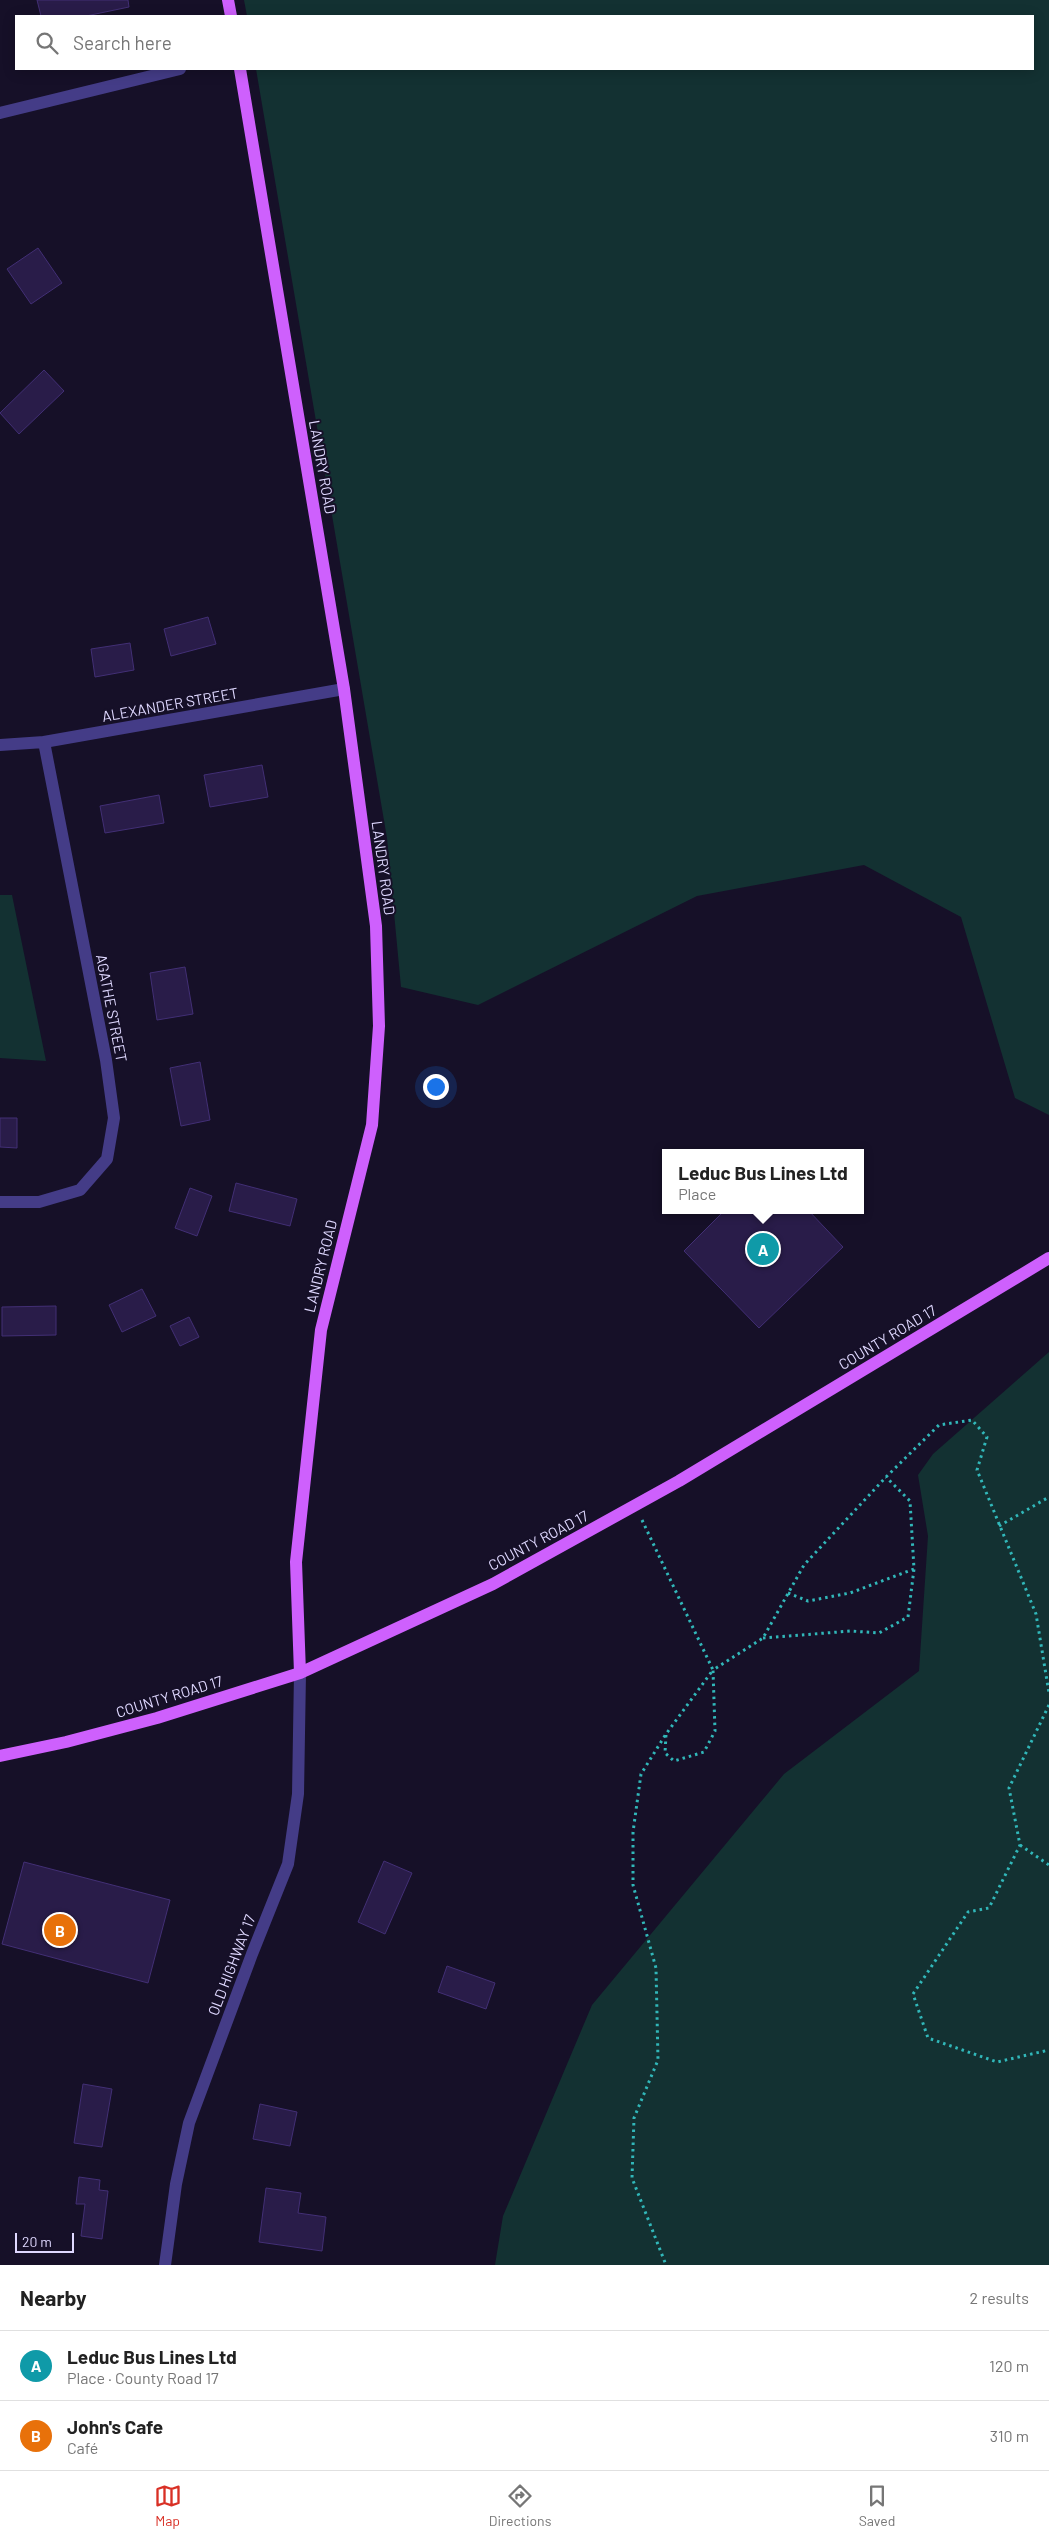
<!DOCTYPE html>
<meta charset="utf-8">
<style>
:root{--surface:#fff;--page:#f2f2f2;--text:#222;--muted:#767676;--line:#e0e0e0;--accent:#d93025}
body{margin:0;font-family:Barlow,sans-serif;background:var(--page);color:var(--text)}
.scale{position:absolute;left:15px;bottom:12px;width:59px;box-sizing:border-box;padding-left:5px;border:2px solid #dfd8ff;border-top:0;font-size:14px;line-height:18px;white-space:nowrap;color:#dfd8ff;-webkit-text-stroke:4px #161028;paint-order:stroke}
.you{position:absolute;left:435px;top:1086px;width:18px;height:18px;margin:-12px;border:4px solid #fff;border-radius:50%;background:#1a73e8;box-shadow:0 0 0 8px #1a73e833}
.badge{display:grid;place-items:center;width:32px;height:32px;border-radius:50%;background:var(--accent);color:#fff;font-size:16px;font-weight:700}
.pin{position:absolute;translate:-50% -50%;border:2px solid #fff;box-shadow:0 1px 5px #0006}
.popup{position:absolute;left:662px;top:1149px;width:202px;height:65px;box-sizing:border-box;display:grid;place-content:center;border-radius:0px;background:var(--surface);filter:drop-shadow(0 1px 4px #0005);font-size:16px;white-space:nowrap;color:var(--muted)}
.popup b{font-size:19px;color:var(--text)}
.popup::after{content:'';position:absolute;left:50%;top:100%;margin-left:-10px;border:10px solid transparent;border-top-color:var(--surface)}
.list{margin:0;padding:0;list-style:none}
h2{display:flex;justify-content:space-between;align-items:center;height:65px;margin:0;padding:0 20px;font-size:21px}
h2 small{font-size:16px;font-weight:400;color:var(--muted)}
.list li{display:grid;grid-template-columns:32px 1fr auto;gap:15px;align-items:center;box-sizing:border-box;height:70px;padding:0 20px;border-top:1px solid var(--line)}
.list b{display:block;font-size:19px;white-space:nowrap}
.list p{margin:0;font-size:16px;white-space:nowrap;color:var(--muted)}
.list em{font-size:16px;font-style:normal;color:var(--muted)}
.icon{flex:none;width:28px;height:28px;fill:none;stroke:currentColor;stroke-width:2;stroke-linecap:round;stroke-linejoin:round}
.map{position:relative;flex:none;width:1049px;height:2265px;overflow:hidden}
.search{position:absolute;background:var(--surface);box-shadow:0 2px 12px #0003;left:15px;right:15px;top:15px;height:55px;display:flex;align-items:center;gap:12px;box-sizing:border-box;padding:0 18px;border-radius:0px;color:var(--muted);font-size:19px}
.sheet{height:205px;background:var(--surface)}
nav{display:flex;justify-content:space-around;align-items:center;box-sizing:border-box;height:70px;border-top:1px solid var(--line);background:var(--surface);font-size:14px;color:var(--muted)}
nav a{display:grid;justify-items:center;gap:2px}
nav .on{color:var(--accent)}
.map>svg:first-child{display:block}
.green{fill:#133132}
.building{fill:#291c49;stroke:#422f75}
.lines{fill:none;stroke-linecap:round;stroke-linejoin:round}
.path{stroke:#31b7b9;stroke-width:3;stroke-dasharray:2.5 4;stroke-linecap:butt}
.minor{stroke:#443c87;stroke-width:12}
.major{stroke:#ce60fd;stroke-width:12}
.labels{text-anchor:middle;dominant-baseline:central;stroke-width:4;stroke-linejoin:round;paint-order:stroke}
.street-label{font-size:15px;fill:#dfd8ff;stroke:#161028}
</style>
<div class="map">
<svg width="1049" height="2265" viewBox="0 0 1049 2265">
<rect width="100%" height="100%" fill="#161028"/>
<path class="green" d="M244,0h805v1115l-34,-17 -54,-181 -97,-52 -167,31 -219,109 -77,-18 -14,-149 -131,-769h777v-53h-786z
M0,895h12l34,166 -46,-3z
M1049,1352v913h-554l8,-49 89,-211 192,-231 135,-103 9,-135 -10,-61 15,-21z"/>
<path class="building" d="M37,0h91l1,7 -43,9h-45z
M38,248l24,35 -31,21 -24,-35z
M44,370l20,21 -45,43 -19,-21z
M208,617l8,27 -45,12 -7,-27z
M130,643l4,27 -39,7 -4,-28z
M262,765l6,32 -58,10 -6,-32z
M159,795l5,28 -59,10 -5,-27z
M185,967l8,47 -36,6 -7,-47z
M200,1062l10,58 -29,6 -11,-58z
M0,1118h17v30l-17,-1z
M236,1183l61,16 -7,27 -61,-15z
M190,1188l22,8 -15,40 -22,-8z
M725,1210h83l35,37 -84,81 -75,-77z
M142,1289l14,27 -34,16 -13,-27z
M56,1306v29l-54,1v-29z
M189,1317l10,20 -19,9 -10,-20z
M384,1861l28,12 -27,61 -27,-12z
M24,1862l146,38 -22,83 -146,-39z
M447,1966l48,17 -9,26 -48,-17z
M83,2084l29,5 -10,58 -28,-4z
M260,2104l37,8 -7,34 -37,-7z
M79,2177l21,3 -1,10 9,1 -6,48 -21,-3 4,-32h-9z
M266,2188l35,5 -3,20 28,4 -4,34 -63,-9z"/>
<g class="lines">
<path class="path" d="M642,1520l71,150 -47,64 -25,40 -8,58v53l23,83 2,92 -24,58 -2,60 34,87
M999,1526l50,-29
M788,1593l20,8 42,-8 64,-24
M763,1638l88,-7 28,2 29,-16 6,-48 -4,-68 -24,-24
M1049,1705l-40,83 11,57 -31,63 -21,4 -55,82 15,44 69,24 52,-12
M666,1735l-1,18 9,8 30,-9 11,-21 -2,-61 50,-32 41,-73 82,-88 53,-52 33,-5 15,17 -10,33 59,144 13,79
M1020,1845l29,20"/>
<path class="minor" d="M0,113l180,-44
M0,745l44,-3 300,-53
M0,1202h39l41,-12 27,-31 7,-41 -8,-58 -62,-318
M165,2265l11,-81 13,-61 63,-169 36,-90 10,-70 2,-121"/>
<path class="major" d="M228,0l3,16
M240,69l104,620 32,237 3,100 -7,99 -51,205 -25,232 4,111
M0,1756l66,-14 91,-24 143,-45 193,-89 186,-103 370,-223"/>
</g>
<g class="labels">
<g class="street-label">
<text transform="translate(323 467) rotate(80)">LANDRY ROAD</text>
<text transform="translate(170 704) rotate(-10)">ALEXANDER STREET</text>
<text transform="translate(384 868) rotate(82)">LANDRY ROAD</text>
<text transform="translate(112 1008) rotate(79)">AGATHE STREET</text>
<text transform="translate(320 1266) rotate(-76)">LANDRY ROAD</text>
<text transform="translate(887 1337) rotate(-31)">COUNTY ROAD 17</text>
<text transform="translate(538 1540) rotate(-28)">COUNTY ROAD 17</text>
<text transform="translate(169 1696) rotate(-17)">COUNTY ROAD 17</text>
<text transform="translate(231 1965) rotate(-69)">OLD HIGHWAY 17</text>
</g>
</g>
</svg>
<div class="scale">20 m</div>
<div class="you"></div>
<div class="pin badge" style="left:763px;top:1249px;background:#0f9aa8">A</div>
<div class="popup"><b>Leduc Bus Lines Ltd</b>Place</div>
<div class="pin badge" style="left:60px;top:1930px;background:#e8710a">B</div>
<div class="search"><svg class="icon" aria-label="search" viewBox="0 0 24 24"><circle cx="10" cy="10" r="6"/><path d="M15 15l6 6"/></svg>Search here</div>
</div>
<section class="sheet">
<h2>Nearby<small>2 results</small></h2>
<ul class="list">
<li><span class="badge" style="background:#0f9aa8">A</span><div><b>Leduc Bus Lines Ltd</b><p>Place · County Road 17</p></div><em>120 m</em></li>
<li><span class="badge" style="background:#e8710a">B</span><div><b>John's Cafe</b><p>Café</p></div><em>310 m</em></li>
</ul>
</section>
<nav>
<a class="on"><svg class="icon" aria-label="map" viewBox="0 0 24 24"><path d="M3 6l6-2 6 2 6-2v14l-6 2-6-2-6 2zM9 4v14M15 6v14"/></svg>Map</a>
<a><svg class="icon" aria-label="directions" viewBox="0 0 24 24"><path d="M12 3l9 9-9 9-9-9zM9 14v-3h6M13 9l2 2-2 2"/></svg>Directions</a>
<a><svg class="icon" aria-label="saved" viewBox="0 0 24 24"><path d="M7 4h10v16l-5-4-5 4z"/></svg>Saved</a>
</nav>
